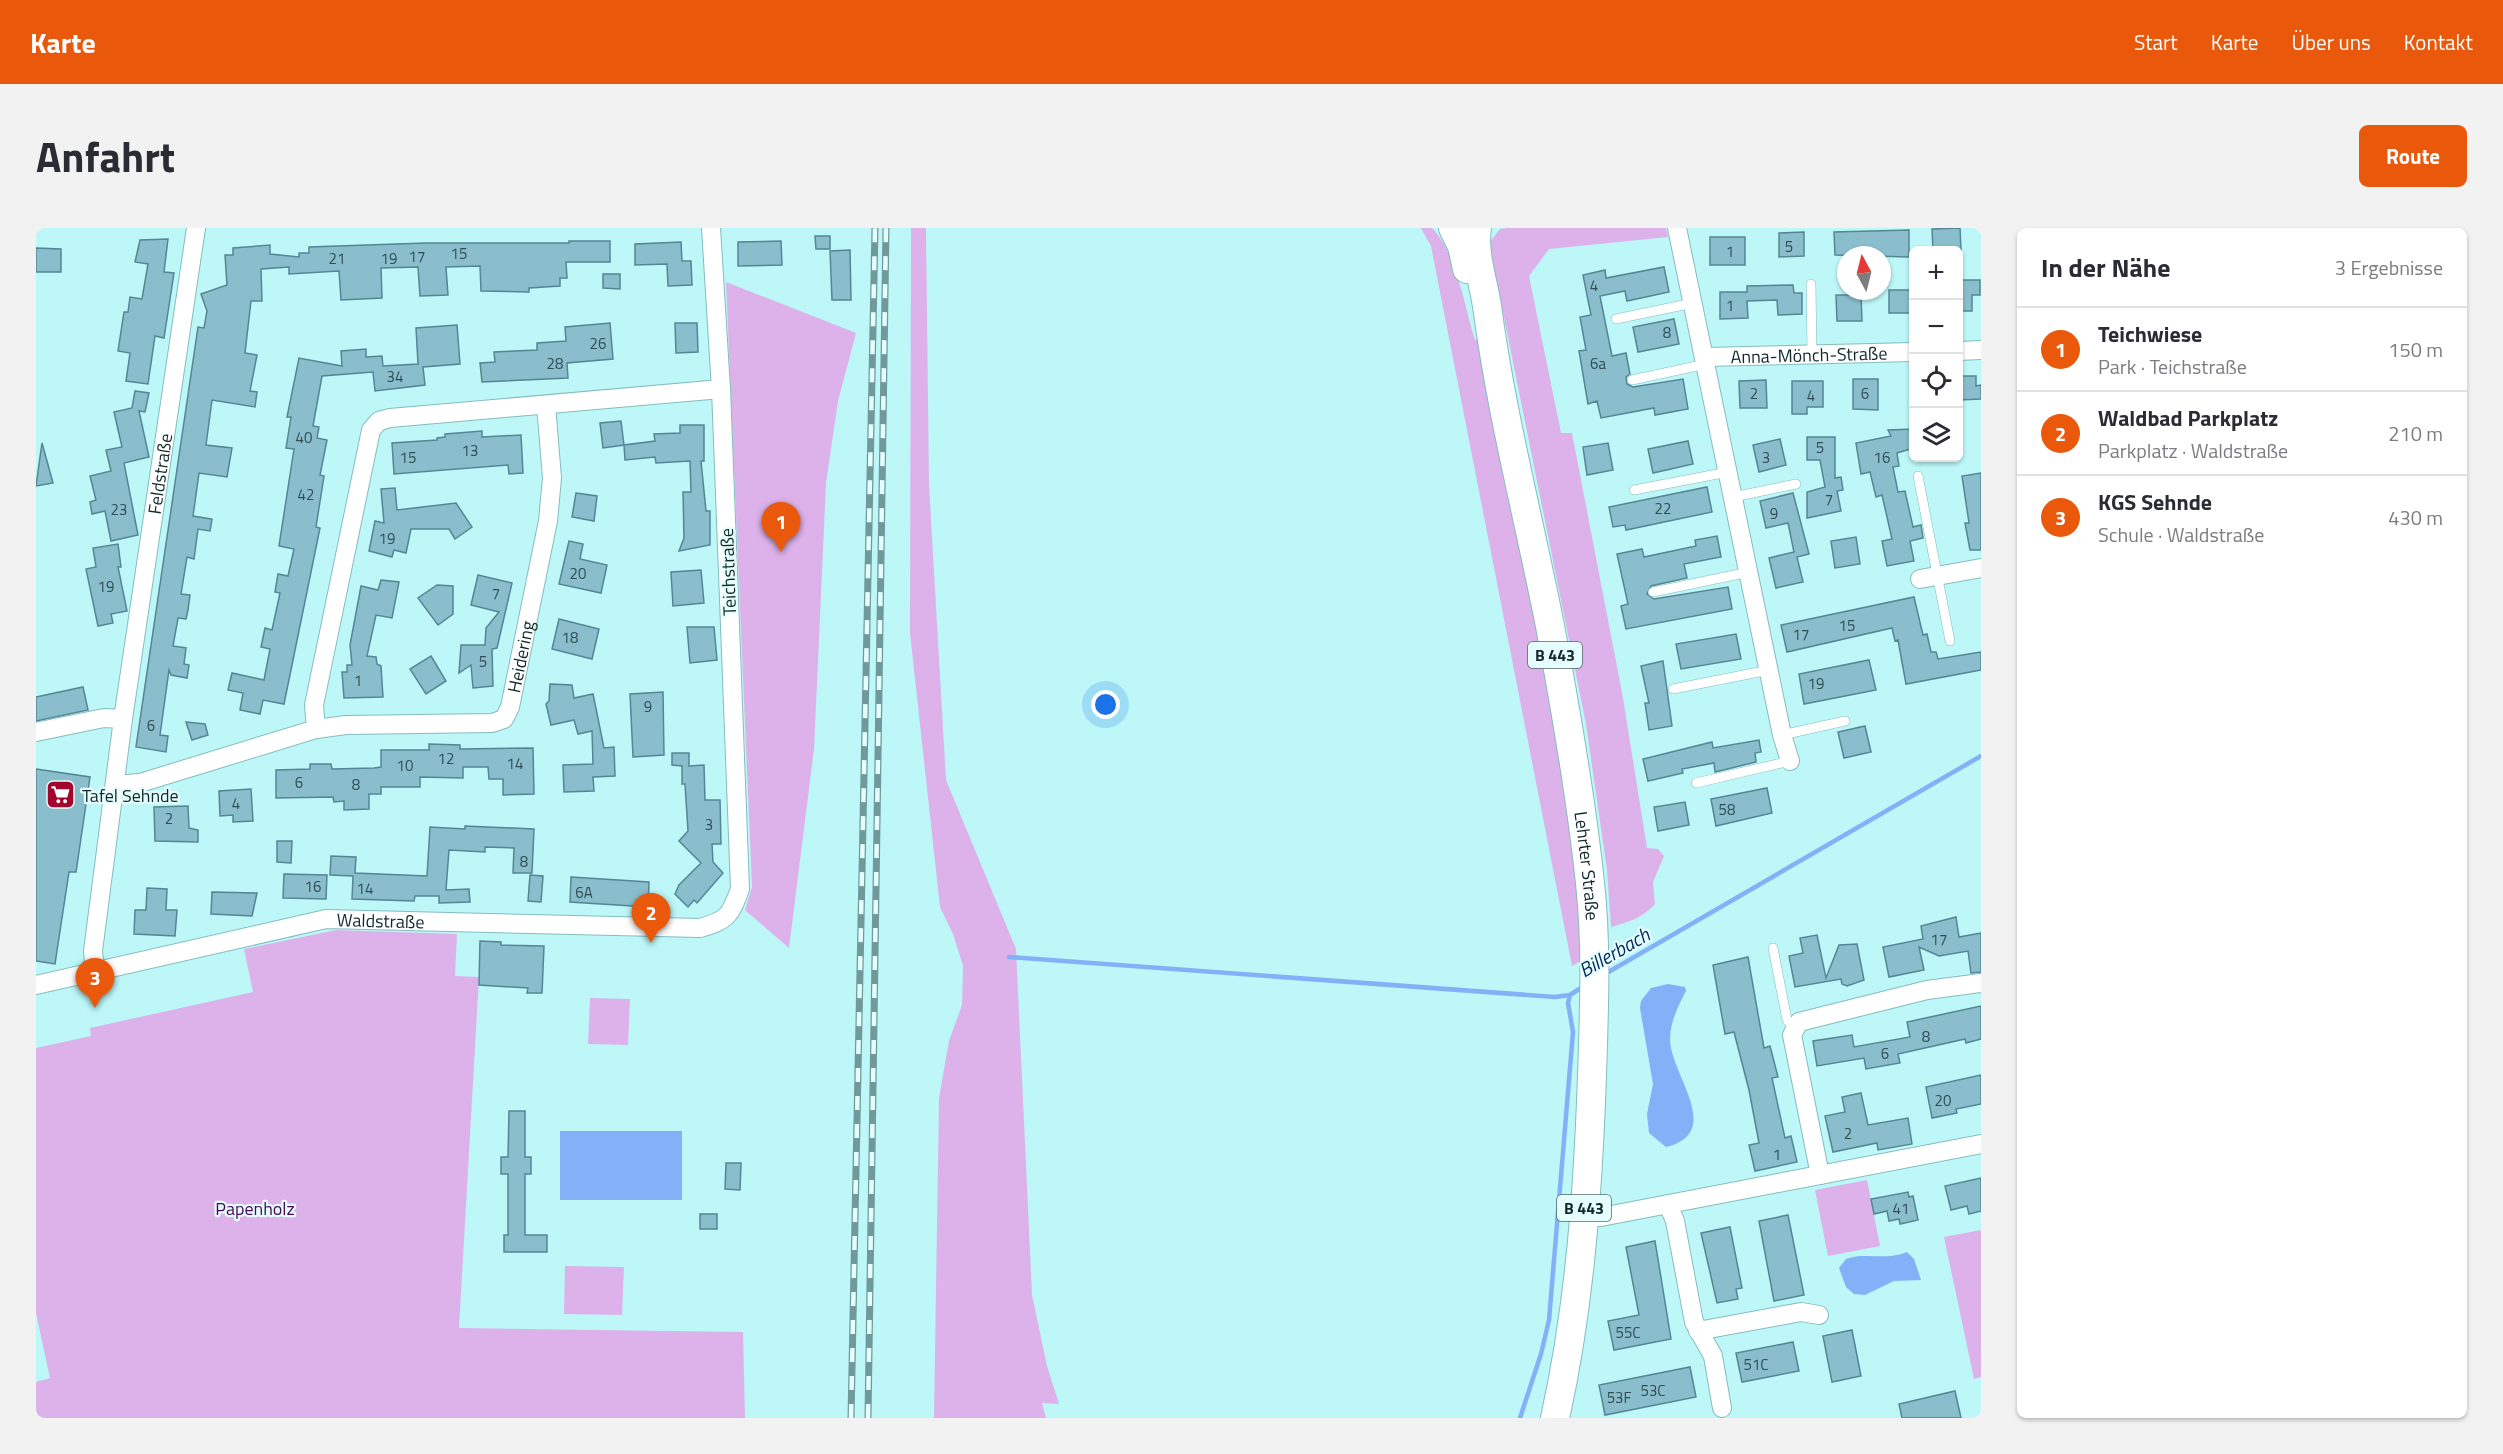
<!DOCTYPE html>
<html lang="de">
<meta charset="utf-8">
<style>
:root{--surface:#fff;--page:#f2f2f3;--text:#2b2b33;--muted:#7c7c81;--line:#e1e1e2;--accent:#ea580c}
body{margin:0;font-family:"Titillium Web",sans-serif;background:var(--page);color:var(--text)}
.controls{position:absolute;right:18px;top:18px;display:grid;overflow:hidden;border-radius:9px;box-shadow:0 2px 4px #0004}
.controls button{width:54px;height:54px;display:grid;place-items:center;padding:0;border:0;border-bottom:2px solid var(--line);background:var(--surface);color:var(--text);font:30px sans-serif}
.compass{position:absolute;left:1801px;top:18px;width:54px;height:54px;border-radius:50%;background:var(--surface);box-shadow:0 2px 4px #0004;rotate:353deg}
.you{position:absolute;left:1070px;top:477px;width:21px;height:21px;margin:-15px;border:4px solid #fff;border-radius:50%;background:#1a73e8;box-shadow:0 0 0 9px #1a73e833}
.badge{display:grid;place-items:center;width:39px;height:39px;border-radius:50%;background:var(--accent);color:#fff;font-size:20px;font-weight:700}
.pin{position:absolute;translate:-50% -50px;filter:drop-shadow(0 2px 3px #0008)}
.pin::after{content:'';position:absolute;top:32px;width:21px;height:18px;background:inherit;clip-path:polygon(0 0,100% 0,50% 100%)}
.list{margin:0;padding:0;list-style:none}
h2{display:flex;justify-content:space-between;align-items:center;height:78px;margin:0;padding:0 24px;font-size:26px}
h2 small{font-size:20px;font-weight:400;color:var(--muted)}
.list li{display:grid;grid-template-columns:39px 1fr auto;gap:18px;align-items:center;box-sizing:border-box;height:84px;padding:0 24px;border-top:2px solid var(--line)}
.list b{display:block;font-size:22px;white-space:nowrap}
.list p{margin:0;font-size:20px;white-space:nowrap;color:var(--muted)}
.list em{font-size:20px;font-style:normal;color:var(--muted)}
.icon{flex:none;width:33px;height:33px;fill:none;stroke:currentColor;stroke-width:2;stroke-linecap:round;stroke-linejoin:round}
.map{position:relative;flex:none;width:1945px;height:1190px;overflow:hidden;border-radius:9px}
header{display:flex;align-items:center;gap:36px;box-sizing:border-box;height:84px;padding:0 30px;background:var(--accent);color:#fff}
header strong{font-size:28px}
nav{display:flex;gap:33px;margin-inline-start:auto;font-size:21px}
.intro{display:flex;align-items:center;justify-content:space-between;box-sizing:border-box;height:144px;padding:0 36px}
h1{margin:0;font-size:42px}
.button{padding:15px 27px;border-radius:9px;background:var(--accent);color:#fff;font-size:21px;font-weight:700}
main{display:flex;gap:36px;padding:0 36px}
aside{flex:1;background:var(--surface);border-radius:9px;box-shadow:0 2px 4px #0004}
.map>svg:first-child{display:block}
.green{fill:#ddb2ea}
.water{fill:#82b1f7}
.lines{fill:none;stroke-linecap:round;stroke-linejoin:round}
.stream{stroke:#82b1f7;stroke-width:4.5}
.building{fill:#8abecd;stroke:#548694;stroke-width:1.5}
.service-casing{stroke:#85bdbe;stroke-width:10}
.minor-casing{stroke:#85bdbe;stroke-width:20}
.primary-casing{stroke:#85bdbe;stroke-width:30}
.service{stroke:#fff;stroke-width:9}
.minor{stroke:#fff;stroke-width:18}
.primary{stroke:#fff;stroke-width:28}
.rail-casing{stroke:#6f999a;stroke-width:7}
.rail{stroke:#e6fdfd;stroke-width:4.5;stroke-dasharray:14;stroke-linecap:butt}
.labels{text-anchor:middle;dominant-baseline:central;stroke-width:4.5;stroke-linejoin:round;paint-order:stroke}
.number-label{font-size:15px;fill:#304e53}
.shield{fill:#e6fdfd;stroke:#526969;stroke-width:1.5}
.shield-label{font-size:16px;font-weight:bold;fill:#12292a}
.street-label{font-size:18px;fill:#12292a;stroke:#e6fdfd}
.poi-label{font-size:18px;fill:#12292a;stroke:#e6fdfd;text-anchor:start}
.park-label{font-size:18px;fill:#490859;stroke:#e6fdfd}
.water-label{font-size:20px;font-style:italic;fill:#042b5f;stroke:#e6fdfd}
</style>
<header>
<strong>Karte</strong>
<nav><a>Start</a><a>Karte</a><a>Über uns</a><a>Kontakt</a></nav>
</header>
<div class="intro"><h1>Anfahrt</h1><a class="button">Route</a></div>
<main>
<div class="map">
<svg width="1945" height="1190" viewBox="0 0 1945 1190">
<rect width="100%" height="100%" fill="#bdf7f8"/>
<path class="green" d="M875,0h15l3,257 17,295 70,169 16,346 15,71 12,38 -17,-1 4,15h-112l5,-320 10,-57 13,-36 1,-39 -10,-32 -13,-27 -30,-274z
M1385,0h11c25,25 32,78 43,112l6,-1 81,404 23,216 -13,7 -141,-720z
M1472,0h158l2,9 -119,12 -20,27 32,157h11l51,265 24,150 11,1 6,7 -11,26 2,22c-12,14 -27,18 -44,23l-4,-57 -21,-146 -97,-481 11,-14z
M690,54l130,51 -18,68 -12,82 -12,266 -25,199 -44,-38 7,-23z
M300,702l121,4 -2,42 24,1 -20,351 284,4 2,86h-709v-36l14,-4 -14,-65v-265l55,-12 -1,-8 163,-36 -9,-43z
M554,770l40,1 -2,46 -40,-1z
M1831,952l13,66 -52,10 -13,-66z
M1945,1002v147l-7,2 -30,-142z
M529,1038l59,1 -2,48 -58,-1z"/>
<path class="water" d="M1632,756l17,3 1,4c-8,15 -16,31 -16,49 1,35 55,93 -4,107l-17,-14 -2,-19 6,-30 -13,-76 1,-7 10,-13z
M524,903h122v69h-122z
M1871,1024l7,7 7,21 -27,1 -29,14 -11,-1 -8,-7 -7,-19 7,-9c19,-7 39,2 61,-7z"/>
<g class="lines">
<path class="stream" d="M973,729l546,40 15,-2 14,-9
M1569,746l376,-218
M1484,1190l21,-64 8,-34 24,-288 -5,-29 2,-8"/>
</g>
<path class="building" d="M1924,0l1,22h-28l-1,-21z
M1873,2v27l-74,-2 -1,-23z
M1768,4v24l-25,1v-24z
M779,8h15v13h-14z
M1674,9h35v28h-35z
M132,11l-4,33 10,1 -10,65 -9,-2 -7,48 -22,-3 4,-28 -12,-2 6,-39h4l2,-15 12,2 6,-35 -13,-2 5,-22z
M533,13h41v21h-44l1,16h-7v8l-31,2v4l-48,-1 -1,-25 -34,1 2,28 -28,1 -2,-29 -37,1 1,30 -41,2 -2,-29 -50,3v-7l-28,2 1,32h-11l-6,52 12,2 -7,36 7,1 -2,15 -43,-7 -6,45 26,3 -5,29 -28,-4 -6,43 19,3 -2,12 -12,-2 -4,30 -7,-2 -6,37 9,1 -2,15 -2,9 -8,-1 -5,28 13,2 -2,16 5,1 -2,13 -16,-3 -2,-5 -9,65 8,1 -2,16 -30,-5 62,-420 6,1 3,-17 -6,-17 26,-9 -2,-30h8v-7l37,-3v9l29,3v-4h10v-6l117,-4h143z
M745,13l1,24 -44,1v-24z
M645,14l1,19h9l1,24 -24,1 -1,-22 -32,1v-21z
M0,20l25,1v23h-25z
M814,22l1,50h-19l-2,-49z
M1628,39l5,25 -42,9 -2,-10 -25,5 12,60 14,-3 4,21 -4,3 1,7 6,3 50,-8 5,30 -33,6 -1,-7 -53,10 -4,-17 -9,3 -9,-53 7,-1 -6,-33 11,-2 -8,-40 22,-5 1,8z
M567,46h17v15l-17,-1z
M1923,52h21v15h-8v16h-13z
M1757,57l1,8h8v21l-24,1 -1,-15 -30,1 1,17 -28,1v-27h27v-6z
M1853,62h25v23h-25z
M1800,67h25l1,26h-25z
M1638,91l5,25 -41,8 -5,-25z
M574,95l3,36 -46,4 1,15 -86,4 -2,-19 15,-1 -1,-10 43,-2v-7l29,-2 -1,-14z
M639,95h22l1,29 -22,1z
M421,97l3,39 -37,3 2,18 -50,6 -2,-19 -51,4 -9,50 6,1 -2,11 10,2 -7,35 4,1 -8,51 4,1 -36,176 -21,-4 -3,14 -20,-4 3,-17 -15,-3 4,-17 32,7 6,-31 -9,-2 4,-19 7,2 8,-37 -5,-1 3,-18 10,2 6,-27 -15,-3 15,-97 -8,-1 5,-31h-4l12,-59 43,8 -1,-15 25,-2v8l16,-1 1,10 35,-2 -2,-36z
M1923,148h17v10l5,-1v14l-22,1z
M1817,151h25v31l-25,-1z
M1730,152l1,28h-27l-1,-27z
M1756,153h31v26h-16v7h-15z
M99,163l14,2 -4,19 -6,-1 10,46 -25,6 14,72 -27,6 -6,-30 -13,3 -2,-12 6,-2 -6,-24 21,-5 -5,-21 16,-3 -8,-35 18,-4z
M585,193l3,24 -21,3 -3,-25z
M644,197h24v36h-3l5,50h4v34l-31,6 5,-13 -1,-46h8l-1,-31 -34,2 -1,-6 -30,3 -1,-15 31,-4 -1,-7 26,-1z
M1878,201v19l-17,5 2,13 -6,1 5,25 7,-1 8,36 8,-2 2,13 -13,3 4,20 -27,5 -5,-25 10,-2 -10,-44 -6,2 -6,-25 -9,2 -5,-31 35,-7 -3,-6z
M446,203v6l39,-2 2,38 -14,1 -1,-9 -114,9 -2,-31 45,-3v-2l8,-1v-3z
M1771,209h28v41l6,-1 2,13 -6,1 4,20 -34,7v-26l18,-5 -5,-27h-13z
M1744,211l6,26 -27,7 -6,-27z
M1652,213l5,23 -40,9 -5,-24z
M6,215l11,40 -17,3z
M1572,215l5,27 -26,5 -4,-28z
M1945,245v77h-11l-5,-27h4l-7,-47z
M1671,259l5,25 -86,18 -1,-5 -12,2 -4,-20z
M359,260l2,22 59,-7 16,24 -17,12 -6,-10h-38l-5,24 -12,-3 -2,7 -23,-6 6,-30 9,2 -3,-34z
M540,265l21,3 -3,25 -22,-4z
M1757,265l16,61 -12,3 6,25 -27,6 -7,-30 25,-6 -6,-29 -22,5 -6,-27z
M1681,308l4,21 -37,7 3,14 -36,8 -4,8 7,5 74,-12 4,22 -106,20 -5,-23 7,-2 -11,-50 25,-5 2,8 52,-11 -1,-6z
M1820,309l4,27 -25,4 -4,-27z
M533,313l14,3 -3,15 27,6 -6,28 -42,-9z
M82,316l3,23h-3l9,44 -16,3 2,9 -15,3 -12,-57 10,-2 -3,-19z
M665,342l3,33 -31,3 -2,-34z
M442,347l34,8 -15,65 -5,1 1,37 -20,2 -2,-23 -12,8 2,-28h24l1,-17 13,-16 -28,-7z
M345,352l18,2 -7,36 -16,-3 -9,41 9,1 1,7 4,2 2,31 -39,1 -2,-26h5v-7h5l-2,-20 11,-59 17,4z
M401,357l16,1v28l-15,11 -20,-27z
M1878,369l9,38 4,-1 4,18h5l2,7 43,-7v18l-75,14 -8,-44 -3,1 -3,-13 -105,24 -6,-27z
M523,391l40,10 -7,30 -40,-10z
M651,399h27l3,33 -27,3z
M1700,406l5,25 -60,10 -5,-25z
M395,428l15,25 -20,13 -16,-25z
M1833,432l7,30 -72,14 -5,-30z
M1627,433l9,65 -23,4 -4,-27h4l-8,-37z
M514,456l22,1 2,13 19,-4 11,54 10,-1 1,29 -22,1 1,14 -30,1 -1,-27 30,-1 -1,-33 -14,3 -4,-14 -23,5 -5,-21 3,-3z
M47,459l5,23 -52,11v-24z
M627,464l1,63 -31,2 -3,-63z
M150,494l19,2 3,11 -16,5z
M1829,498l6,26 -27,6 -6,-26z
M1723,512l2,12 -6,1 1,9 -41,10 -1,-9 -32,6 1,4 -35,8 -5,-22 69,-17 1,6z
M393,516l31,1v4l73,-1 1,46 -31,1v-16h-14l-1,-12h-25v11l-43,-1v10h-39v7h-12v15l-25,1v-9l-10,1 -1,-5 -57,1v-28l34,-1v-5h21l1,5 42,-1 7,-1v-17h48z
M636,525h17v13l15,-1 1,35h15l1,44h-9l1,18 10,11 -26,30 -3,-3 -6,7 -13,-13 4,-9 22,-22 -22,-22 9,-10 -3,-47h-3v-18l-10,-1z
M0,541l54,8 -14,95h-7l-14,92 -19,-3z
M1731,560l5,25 -56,13 -5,-27z
M215,561l2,32 -20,1v-7l-13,1 -1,-25z
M1649,574l4,23 -31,6 -4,-24z
M152,578l1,22 9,2v12l-43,-1 -1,-34z
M429,598l69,3 -2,44h-19l1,-25 -29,-1v5l-36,-2 -3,40 23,-1 1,13 -31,1v-7h-24l-1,5 -62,-2 1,-23 -23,-1 1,-19 25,1 -1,16 72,3 3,-49 35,2z
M241,613h15l-1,22 -14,-1z
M248,646l43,1 -1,24 -43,-1z
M494,647l13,1 -2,26 -13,-1z
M535,649l78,5 -1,25 -78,-5z
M111,660l20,1 -1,21h11l-2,26 -41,-2 1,-24h11z
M176,664l45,1 -5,23 -41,-2z
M1920,689l3,20 22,-4v39l-10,1 -3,-22 -29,5 -20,-9 5,23 -35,7 -6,-30 40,-8 -2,-13z
M1781,707l9,43 13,-33 18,-1 7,36 -17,6 -5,-2 -1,-5 -46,8 -6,-31 14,-3 -3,-15z
M444,713l21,1v3l43,1 -2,47h-15l1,-5 -49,-3z
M1712,729l16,91 6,-2 8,31 -6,1 13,60 6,-2 6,26 -42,9 -6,-26 10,-2 -10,-53 -15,-58 -9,2 -12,-69z
M1945,778v33l-15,4 -1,-4 -67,15 2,9 -34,6 -2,-11 -47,8 -4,-25 39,-6 2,12 56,-10 -3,-15z
M1945,847v29l-25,5 1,4 -25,5 -6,-31z
M1825,865l7,32 40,-7 4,26 -34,6 -1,-7 -44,9 -8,-36 20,-4 -3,-15z
M473,883h16v46h6v17h-6v61h22v17h-43v-17h4v-61h-7v-17h7z
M690,935h15l-1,27 -15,-1z
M1945,950v33l-12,3 -2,-8 -16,4 -6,-24z
M1872,964l1,5 4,-1 5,24 -18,4 -1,-5 -10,2 -2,-10 -13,3 -3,-15z
M664,986h17v15h-17z
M1752,987l16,80 -30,6 -15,-80z
M1694,999l12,61 -6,1 2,10 -21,4 -16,-70z
M1619,1013l16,98 -57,11 -6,-29 31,-6 -13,-68z
M1816,1102l9,46 -29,6 -9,-46z
M1757,1114l6,29 -57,11 -6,-29z
M1654,1139l6,30 -91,18 -6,-30z
M1919,1163l6,27h-59l-3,-14z"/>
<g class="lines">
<defs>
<path id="service" d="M1775,56l1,71
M1580,91l77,-16
M1596,152l74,-16
M1882,248l32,165
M1598,262l94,-18
M1697,269l63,-13
M1617,364l96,-20
M1637,461l96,-19
M1746,507l63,-14
M1660,555l94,-22
M1737,720l14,72 7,8"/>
<g id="minor">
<path d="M1641,0l105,507 8,26"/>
<path d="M1922,123l23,-1"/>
<path id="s1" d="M1668,129l210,-5"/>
<path d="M1884,351l61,-11"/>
<path d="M280,501l-2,-24 57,-275 8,-9 11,-3 331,-29"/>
<path d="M0,504l68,-14 19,1"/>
<path id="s2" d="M80,557l24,-2 176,-54 30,-4 146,-2 12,-4 6,-12 38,-186 4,-43 -6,-73"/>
<path id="s3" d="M59,743l-2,-20 30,-232 73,-491"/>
<path id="s4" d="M0,757l290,-66 374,9c28,-8 30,-12 40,-39l-19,-500 -10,-161"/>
<path d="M1784,947l-28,-140 7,-13 128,-32 54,-7"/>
<path d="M1632,976l7,17 19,101 19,34 9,52"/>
<path d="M1548,988l17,1 380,-73"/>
<path d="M1662,1103l103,-19 18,3"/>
</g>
<g id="primary">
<path d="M1417,0l9,18 5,23"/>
<path id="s5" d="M1441,0c-4,25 6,52 10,78 14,107 42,213 63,320 16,85 31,171 40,257 7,64 4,128 2,193 -4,114 -12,230 -37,342"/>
</g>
</defs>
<use href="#service" class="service-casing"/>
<use href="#minor" class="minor-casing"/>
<use href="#primary" class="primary-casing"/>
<use href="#service" class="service"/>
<use href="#minor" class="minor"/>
<use href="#primary" class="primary"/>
<defs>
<path id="rail" d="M815,1190l24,-1190
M832,1190l18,-1190"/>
</defs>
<use href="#rail" class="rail-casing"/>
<use href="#rail" class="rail"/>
</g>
<defs>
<symbol id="supermarket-square" viewBox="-11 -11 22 22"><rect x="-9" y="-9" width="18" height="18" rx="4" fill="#a3052f" stroke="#e6fdfd"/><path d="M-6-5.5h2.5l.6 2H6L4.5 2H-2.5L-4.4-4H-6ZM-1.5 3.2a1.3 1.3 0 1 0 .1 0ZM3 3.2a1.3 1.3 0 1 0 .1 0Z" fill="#fff"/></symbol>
</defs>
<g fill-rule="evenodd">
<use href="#supermarket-square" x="8" y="550" width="33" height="33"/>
</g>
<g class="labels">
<g class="number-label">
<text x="1753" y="18">5</text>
<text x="1694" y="23">1</text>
<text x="423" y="25">15</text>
<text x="381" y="28">17</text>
<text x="301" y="30">21</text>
<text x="353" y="30">19</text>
<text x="1558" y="57">4</text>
<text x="1694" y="77">1</text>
<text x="1631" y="104">8</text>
<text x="562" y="115">26</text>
<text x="519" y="135">28</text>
<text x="1562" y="135">6a</text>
<text x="359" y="148">34</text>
<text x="1718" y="165">2</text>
<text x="1829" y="165">6</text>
<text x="1775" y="167">4</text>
<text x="268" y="209">40</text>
<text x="1784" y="219">5</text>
<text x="434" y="222">13</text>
<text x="372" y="229">15</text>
<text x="1730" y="229">3</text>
<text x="1846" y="229">16</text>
<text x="270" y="266">42</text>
<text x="1793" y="271">7</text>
<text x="1627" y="280">22</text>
<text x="83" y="281">23</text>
<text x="1738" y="285">9</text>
<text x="351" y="310">19</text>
<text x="542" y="345">20</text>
<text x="70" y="358">19</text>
<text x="460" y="365">7</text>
<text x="1811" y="397">15</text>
<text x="1765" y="406">17</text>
<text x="534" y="409">18</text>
<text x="447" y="433">5</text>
<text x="322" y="452">1</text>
<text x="1780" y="455">19</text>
<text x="612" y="478">9</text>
<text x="115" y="497">6</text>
<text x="410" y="530">12</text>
<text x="479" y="535">14</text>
<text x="369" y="537">10</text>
<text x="263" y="554">6</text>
<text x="320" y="556">8</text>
<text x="200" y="575">4</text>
<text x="1691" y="581">58</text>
<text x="133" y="590">2</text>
<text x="673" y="596">3</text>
<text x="488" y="633">8</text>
<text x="277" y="658">16</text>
<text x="329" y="660">14</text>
<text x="548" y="664">6A</text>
<text x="1903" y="711">17</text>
<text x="1890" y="808">8</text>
<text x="1849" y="825">6</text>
<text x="1907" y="872">20</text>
<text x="1812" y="905">2</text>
<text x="1741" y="926">1</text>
<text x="1865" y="980">41</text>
<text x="1592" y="1104">55C</text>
<text x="1720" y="1136">51C</text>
<text x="1617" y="1162">53C</text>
<text x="1583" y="1169">53F</text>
</g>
<g class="shield">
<rect x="1492" y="414" width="54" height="26" rx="4.5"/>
<rect x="1521" y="967" width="54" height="26" rx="4.5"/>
</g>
<g class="shield-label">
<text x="1519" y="427">B 443</text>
<text x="1548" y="980">B 443</text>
</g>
<g class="street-label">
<text stroke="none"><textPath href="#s1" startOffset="105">Anna-Mönch-Straße</textPath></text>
<text stroke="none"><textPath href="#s3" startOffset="502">Feldstraße</textPath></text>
<text transform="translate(692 344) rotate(-92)">Teichstraße</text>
<text stroke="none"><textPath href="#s2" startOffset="462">Heidering</textPath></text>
<text stroke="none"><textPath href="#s5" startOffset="648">Lehrter Straße</textPath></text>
<text stroke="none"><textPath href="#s4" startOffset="352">Waldstraße</textPath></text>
</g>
<g class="poi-label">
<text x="46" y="567">Tafel Sehnde</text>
</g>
<g class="park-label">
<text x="219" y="980">Papenholz</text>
</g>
<g class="water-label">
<text transform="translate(1578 724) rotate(-30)">Billerbach</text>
</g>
</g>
</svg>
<div class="controls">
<button>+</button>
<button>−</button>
<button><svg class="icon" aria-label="locate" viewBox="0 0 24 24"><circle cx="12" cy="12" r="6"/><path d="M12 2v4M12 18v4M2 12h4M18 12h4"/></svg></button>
<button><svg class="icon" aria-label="layers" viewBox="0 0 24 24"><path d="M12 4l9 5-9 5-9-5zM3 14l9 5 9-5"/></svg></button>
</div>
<svg class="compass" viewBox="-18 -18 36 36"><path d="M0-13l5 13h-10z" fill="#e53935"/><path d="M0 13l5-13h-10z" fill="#7c7c81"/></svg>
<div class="you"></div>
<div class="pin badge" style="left:745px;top:324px">1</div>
<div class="pin badge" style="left:615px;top:715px">2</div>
<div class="pin badge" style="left:59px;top:780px">3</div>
</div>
<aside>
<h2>In der Nähe<small>3 Ergebnisse</small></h2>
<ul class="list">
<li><span class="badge">1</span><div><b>Teichwiese</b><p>Park · Teichstraße</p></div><em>150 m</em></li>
<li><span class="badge">2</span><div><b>Waldbad Parkplatz</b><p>Parkplatz · Waldstraße</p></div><em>210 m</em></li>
<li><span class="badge">3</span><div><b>KGS Sehnde</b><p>Schule · Waldstraße</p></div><em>430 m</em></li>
</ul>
</aside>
</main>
